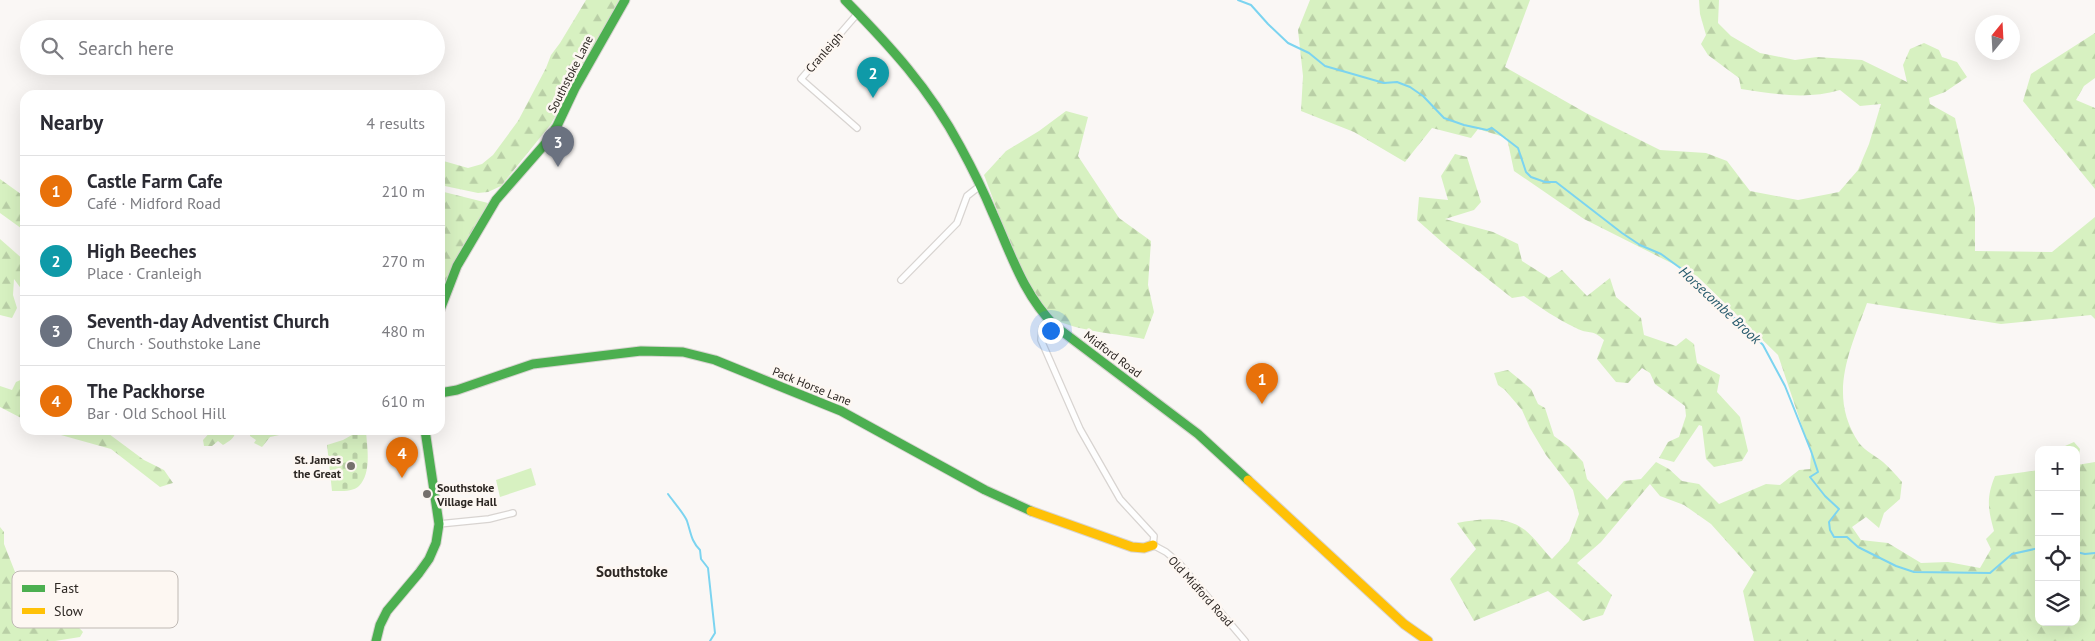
<!DOCTYPE html>
<meta charset="utf-8">
<style>
:root{--surface:#fff;--page:#f7f7f7;--text:#2b2b33;--muted:#7c7c81;--line:#e1e1e2;--accent:#7c3aed}
body{margin:0;font-family:"PT Sans",sans-serif;background:var(--page);color:var(--text)}
.controls{position:absolute;right:15px;bottom:15px;display:grid;overflow:hidden;border-radius:10px;box-shadow:0 5px 20px #0002}
.controls button{width:45px;height:45px;display:grid;place-items:center;padding:0;border:0;border-bottom:1px solid var(--line);background:var(--surface);color:var(--text);font:25px sans-serif}
.compass{position:absolute;left:1975px;top:15px;width:45px;height:45px;border-radius:50%;background:var(--surface);box-shadow:0 5px 20px #0002;rotate:18deg}
.you{position:absolute;left:1050px;top:330px;width:18px;height:18px;margin:-12px;border:4px solid #fff;border-radius:50%;background:#1a73e8;box-shadow:0 0 0 8px #1a73e833}
.badge{display:grid;place-items:center;width:32px;height:32px;border-radius:50%;background:var(--accent);color:#fff;font-size:16px;font-weight:700}
.pin{position:absolute;translate:-50% -41px;filter:drop-shadow(0 1px 2px #0008)}
.pin::after{content:'';position:absolute;top:26px;width:18px;height:15px;background:inherit;clip-path:polygon(0 0,100% 0,50% 100%)}
.list{margin:0;padding:0;list-style:none}
h2{display:flex;justify-content:space-between;align-items:center;height:65px;margin:0;padding:0 20px;font-size:21px}
h2 small{font-size:16px;font-weight:400;color:var(--muted)}
.list li{display:grid;grid-template-columns:32px 1fr auto;gap:15px;align-items:center;box-sizing:border-box;height:70px;padding:0 20px;border-top:1px solid var(--line)}
.list b{display:block;font-size:19px;white-space:nowrap}
.list p{margin:0;font-size:16px;white-space:nowrap;color:var(--muted)}
.list em{font-size:16px;font-style:normal;color:var(--muted)}
.icon{flex:none;width:28px;height:28px;fill:none;stroke:currentColor;stroke-width:2;stroke-linecap:round;stroke-linejoin:round}
.map{position:relative;flex:none;width:2095px;height:641px;overflow:hidden}
.search{position:absolute;background:var(--surface);box-shadow:0 5px 20px #0002;left:20px;top:20px;width:425px;height:55px;display:flex;align-items:center;gap:12px;box-sizing:border-box;padding:0 18px;border-radius:28px;color:var(--muted);font-size:19px}
.panel{position:absolute;background:var(--surface);box-shadow:0 5px 20px #0002;left:20px;top:90px;width:425px;height:345px;border-radius:15px}
.map>svg:first-child{display:block}
.forest{fill:url(#forest-firs)}
.cemetery{fill:url(#cemetery-stones)}
.pitch{fill:#d7f1c1}
.lines{fill:none;stroke-linecap:round;stroke-linejoin:round}
.stream{stroke:#7cd4f0;stroke-width:2}
.street-casing{stroke:#d8d4d1;stroke-width:8}
.fast-casing{stroke:#d8d4d1;stroke-width:11}
.slow-casing{stroke:#d8d4d1;stroke-width:11}
.street{stroke:#fefefe;stroke-width:5.5}
.fast{stroke:#4caf50;stroke-width:9}
.slow{stroke:#ffc107;stroke-width:9}
.poi-dot{fill:#75706c;stroke:#fdf7f2;stroke-width:2}
.labels{text-anchor:middle;dominant-baseline:central;stroke-width:5;stroke-linejoin:round;paint-order:stroke}
.street-label{font-size:12px;fill:#2d2723;stroke:#fdf7f2}
.poi-label{font-size:12px;font-weight:bold;fill:#2d2723;stroke:#fdf7f2;text-anchor:end}
.water-label{font-size:14px;font-style:italic;fill:#285b6d;stroke:#fdf7f2}
.quarter-label{font-size:15px;font-weight:bold;fill:#2d2723;stroke:#fdf7f2}
.key{fill:#fdf7f2;stroke:#bfb9b4;stroke-width:1}
.key-label{font-size:14px;fill:#2d2723}
</style>
<div class="map">
<svg width="2095" height="641" viewBox="0 0 2095 641">
<defs>
<pattern id="forest-firs" width="22" height="20" patternUnits="userSpaceOnUse" patternTransform="scale(1.25)"><rect width="22" height="20" fill="#d7f1c1"/><path d="M5 1l3.5 6h-7zM16 11l3.5 6h-7z" fill="#b9cfa6"/></pattern>
<pattern id="cemetery-stones" width="16" height="16" patternUnits="userSpaceOnUse" patternTransform="scale(1.25)"><rect width="16" height="16" fill="#d7f1c1"/><path d="M2 7V4a2 2 0 0 1 4 0v3zM10 15v-3a2 2 0 0 1 4 0v3z" fill="#b9cfa6"/></pattern>
</defs>
<rect width="100%" height="100%" fill="#faf7f5"/>
<path class="forest" d="M586,0h33l-68,124 -50,62 -13,6 -10,1 -38,-8v-25l28,8 14,-4 11,-9 25,-34 28,-53 5,-13 9,-12z
M1310,0h220l-25,67 81,46 74,37 46,3 21,8 23,30 48,9 41,-8 19,-22 11,-26 12,-40 -21,2 -20,-16c-34,10 -64,4 -99,-1l-2,-11 -31,-23 -7,-11 5,-9 -6,-21 -1,-14h20l-1,23 13,13 29,17 35,7 22,-3 45,3 45,22 -4,-17 7,-16 14,-6 15,7 3,7 15,5 10,15 -22,15 -16,6 1,6 25,14 20,90v43l77,1 43,-35v102l-4,-4 -90,9 -134,-21c-17,48 -40,92 -8,140 6,8 17,13 24,19 7,6 13,13 19,20l-2,17 -16,14 -5,15 -13,-11 -14,10 9,13 27,3 33,20 27,-1 32,6 11,-19 -5,-10 8,-8c-6,-22 -8,-33 1,-55l44,-6v152h37v-172h-20l18,-8 6,7 -3,16 18,-3v179h-341l-11,-50 11,-19 -43,-48 -27,-19 -24,-9 -10,-12 -49,58 -24,21 35,32 -9,20 -20,6 -35,-30 -74,30 -24,-42 26,-30 -19,-26c23,-4 48,-8 68,7 10,8 18,20 27,29l17,-18 10,-27 -6,-24 -27,-35 -16,-27 -8,-18 -17,-20 -7,-5 -4,-12 14,-3 23,19 7,15 7,4 9,28 15,11 14,15 4,17 20,21 17,-19 17,-2 15,-17 13,7 13,12 17,3 20,20 47,-20 14,1 19,-15 11,-1 1,-16 -33,-98 -81,-79 -113,-57 -70,-48 -7,-33 -29,-9 -7,9 -39,-10 -27,34 -51,-30 -53,-21 2,-35 -5,-46z
M2095,33v45l-11,8 -8,14 19,8v81l-72,-88 8,-27z
M1066,111l22,6 -10,39 41,62 32,23 -3,44 6,27 -10,27c-25,-5 -68,-8 -90,-20 -25,-14 -58,-114 -70,-144l22,-24 33,-20z
M1455,154l12,3 14,45 -7,8 -29,9 48,13 25,12 4,17 27,17 13,-8 25,26 23,-18 6,19 25,21 3,17 32,11 10,-8 8,6 3,19 23,12 -3,17 23,25 8,34 -6,10 -28,6 -8,-8 -4,-33 -3,-1 -25,37 -15,-4 9,-16 11,-5 7,-21 -1,-10 -30,-22 -5,-11 -8,-5 -14,15 -12,-1 -19,-23 7,-19c-13,-12 -15,-5 -28,-12 -19,-9 -35,-20 -52,-32l-12,2 -61,-48 -34,-30 2,-23 29,3 -7,-24z
M0,179l25,18v34l-25,-18z
M440,191l48,12 -35,64 -13,34v-19l5,-10 -5,-5z
M0,239l25,22v33l-11,-15 -1,16 4,13 -5,10 -12,-3z
M25,378v42l-25,-13v-21l12,4 4,-8z
M43,430h40l3,2 23,2 35,26 20,10 9,13 -13,4 -49,-38z
M212,430h23c1,8 -6,11 -12,15l-5,-4 -6,5h-8l-1,-6z
M250,430h42l-8,4 -14,3 -8,10 -8,-4 2,-3 -6,-4z
M0,527l4,5v12l26,66c15,4 44,9 53,22l-3,5 -25,4h-55z"/>
<path class="cemetery" d="M359,431h7c1,16 6,42 -7,55 -6,6 -19,5 -27,5l-5,-46 16,-5z"/>
<path class="pitch" d="M531,468l5,17 -36,12 -4,-17z"/>
<g class="lines">
<path class="stream" d="M1238,0l13,5 17,19 20,19 21,10 16,13 59,17 13,-1 13,5 13,9 21,22 20,7 23,5 5,-2 26,20 8,24 5,5 14,5h11l66,51 18,12 21,9 33,24 25,28 27,21 17,18 22,41 26,65 7,21 -8,5 15,19 14,13 -10,13 1,8 4,7h13l11,10 38,19 18,6 76,1 22,-19 27,-6
M668,494c5,7 17,21 19,27 4,12 4,20 13,29l1,9 7,9 7,65 -5,8
M2076,552l9,2 10,-1"/>
<defs>
<path id="street" d="M857,128l-56,-49 57,-66
M901,280l56,-57 10,-27 14,-11
M1047,320l-5,8 -1,12 39,89 40,70 34,37 -1,9 13,7 13,11 66,78
M439,524l50,-5 24,-6"/>
<path id="fast" d="M845,0c45,46 84,88 115,146 12,22 23,44 33,68 18,40 30,80 62,112l143,108 50,46
M440,310l17,-44 39,-66 49,-56 12,-18 18,-38 50,-88
M440,393l17,-3 76,-26 108,-13 42,1 32,8 126,51 144,79 46,21
M376,641l4,-16 7,-14 32,-38 10,-14 7,-16 3,-19 -14,-94"/>
<path id="slow" d="M1248,480l156,144 24,17
M1031,511l101,36 12,1 9,-3"/>
</defs>
<use href="#street" class="street-casing"/>
<use href="#fast" class="fast-casing"/>
<use href="#slow" class="slow-casing"/>
<use href="#street" class="street"/>
<use href="#fast" class="fast"/>
<use href="#slow" class="slow"/>
</g>
<g class="poi-dot">
<circle cx="351" cy="466" r="5"/>
<circle cx="427" cy="494" r="5"/>
</g>
<g class="labels">
<g class="street-label">
<text transform="translate(824 52) rotate(-49)">Cranleigh</text>
<text transform="translate(570 74) rotate(-63)">Southstoke Lane</text>
<text transform="translate(1113 354) rotate(37)">Midford Road</text>
<text transform="translate(812 386) rotate(22)">Pack Horse Lane</text>
<text transform="translate(1201 591) rotate(48)">Old Midford Road</text>
</g>
<g class="poi-label">
<text x="341" y="459">St. James<tspan x="341" dy="14">the Great</tspan></text>
<text x="437" y="487" text-anchor="start">Southstoke<tspan x="437" dy="14">Village Hall</tspan></text>
</g>
<g class="water-label">
<text transform="translate(1720 305) rotate(43)">Horsecombe Brook</text>
</g>
<g class="quarter-label">
<text x="632" y="571">Southstoke</text>
</g>
</g>
<rect x="12" y="571" width="166" height="57" rx="8" class="key"/>
<rect x="22" y="585" width="23" height="7" fill="#4caf50"/>
<rect x="22" y="608" width="23" height="6" fill="#ffc107"/>
<g class="key-label">
<text x="54" y="593">Fast</text>
<text x="54" y="616">Slow</text>
</g>
</svg>
<div class="controls">
<button>+</button>
<button>−</button>
<button><svg class="icon" aria-label="locate" viewBox="0 0 24 24"><circle cx="12" cy="12" r="6"/><path d="M12 2v4M12 18v4M2 12h4M18 12h4"/></svg></button>
<button><svg class="icon" aria-label="layers" viewBox="0 0 24 24"><path d="M12 4l9 5-9 5-9-5zM3 14l9 5 9-5"/></svg></button>
</div>
<svg class="compass" viewBox="-18 -18 36 36"><path d="M0-13l5 13h-10z" fill="#e53935"/><path d="M0 13l5-13h-10z" fill="#7c7c81"/></svg>
<div class="you"></div>
<div class="pin badge" style="left:1262px;top:404px;background:#e8710a">1</div>
<div class="pin badge" style="left:873px;top:98px;background:#0f9aa8">2</div>
<div class="pin badge" style="left:558px;top:167px;background:#6b7280">3</div>
<div class="pin badge" style="left:402px;top:478px;background:#e8710a">4</div>
<div class="search"><svg class="icon" aria-label="search" viewBox="0 0 24 24"><circle cx="10" cy="10" r="6"/><path d="M15 15l6 6"/></svg>Search here</div>
<section class="panel">
<h2>Nearby<small>4 results</small></h2>
<ul class="list">
<li><span class="badge" style="background:#e8710a">1</span><div><b>Castle Farm Cafe</b><p>Café · Midford Road</p></div><em>210 m</em></li>
<li><span class="badge" style="background:#0f9aa8">2</span><div><b>High Beeches</b><p>Place · Cranleigh</p></div><em>270 m</em></li>
<li><span class="badge" style="background:#6b7280">3</span><div><b>Seventh-day Adventist Church</b><p>Church · Southstoke Lane</p></div><em>480 m</em></li>
<li><span class="badge" style="background:#e8710a">4</span><div><b>The Packhorse</b><p>Bar · Old School Hill</p></div><em>610 m</em></li>
</ul>
</section>
</div>
